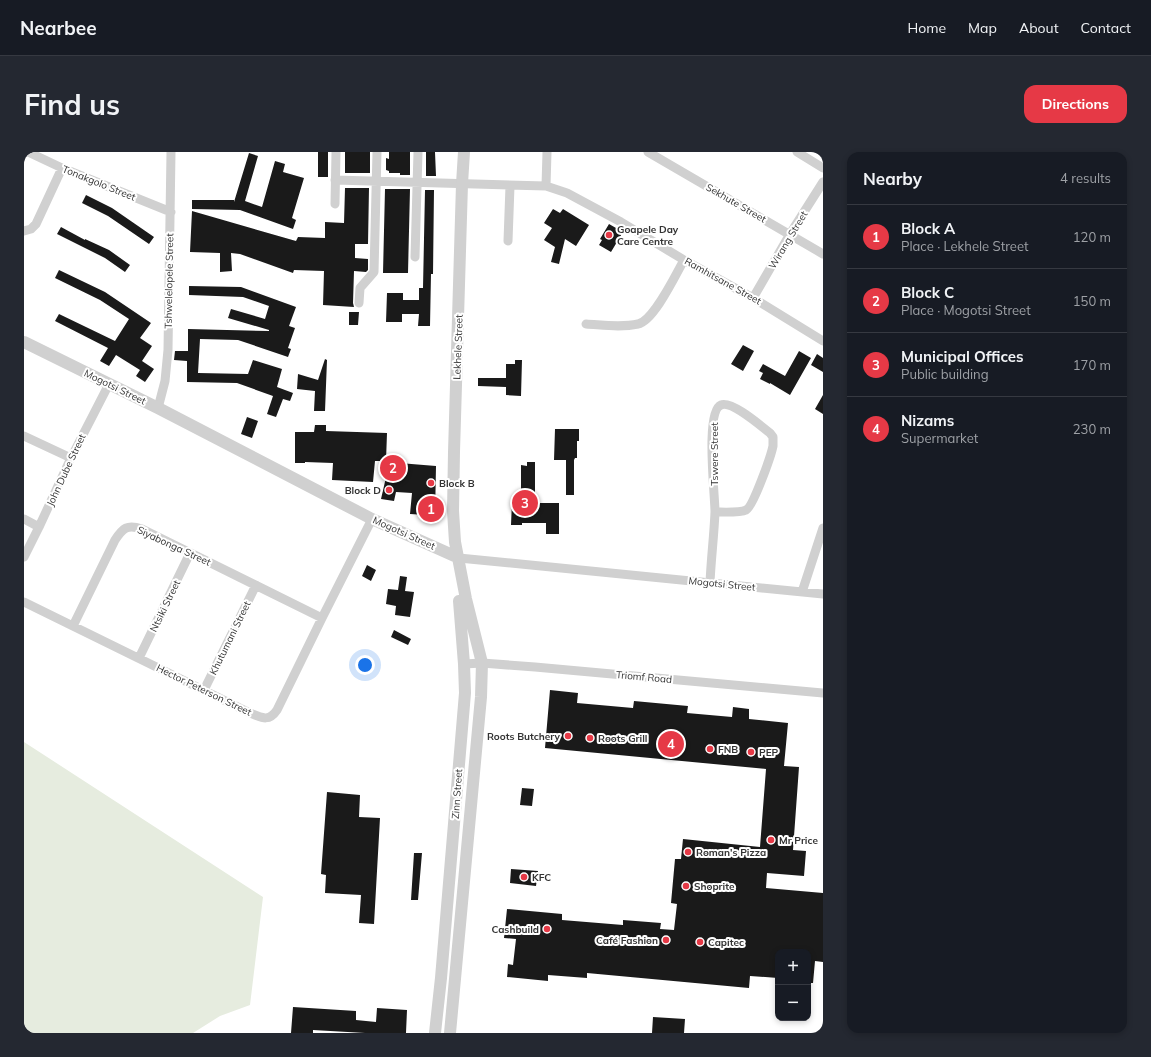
<!DOCTYPE html>
<meta charset="utf-8">
<style>
:root{--surface:#171b24;--page:#242831;--text:#f1f3f6;--muted:#9ea1a6;--line:#363941;--accent:#e63946}
body{margin:0;font-family:Mulish,sans-serif;background:var(--page);color:var(--text)}
.controls{position:absolute;right:12px;bottom:12px;display:grid;overflow:hidden;border-radius:8px;box-shadow:0 2px 6px #0003}
.controls button{width:36px;height:36px;display:grid;place-items:center;padding:0;border:0;border-bottom:1px solid var(--line);background:var(--surface);color:var(--text);font:20px sans-serif}
.you{position:absolute;left:341px;top:513px;width:14px;height:14px;margin:-10px;border:3px solid #fff;border-radius:50%;background:#1a73e8;box-shadow:0 0 0 6px #1a73e833}
.badge{display:grid;place-items:center;width:26px;height:26px;border-radius:50%;background:var(--accent);color:#fff;font-size:13px;font-weight:700}
.pin{position:absolute;translate:-50% -50%;border:2px solid #fff;box-shadow:0 1px 4px #0006}
.list{margin:0;padding:0;list-style:none}
h2{display:flex;justify-content:space-between;align-items:center;height:52px;margin:0;padding:0 16px;font-size:17px}
h2 small{font-size:13px;font-weight:400;color:var(--muted)}
.list li{display:grid;grid-template-columns:26px 1fr auto;gap:12px;align-items:center;box-sizing:border-box;height:64px;padding:0 16px;border-top:1px solid var(--line)}
.list b{display:block;font-size:15px;white-space:nowrap}
.list p{margin:0;font-size:13px;white-space:nowrap;color:var(--muted)}
.list em{font-size:13px;font-style:normal;color:var(--muted)}
.map{position:relative;flex:none;width:799px;height:881px;overflow:hidden;border-radius:12px}
header{display:flex;align-items:center;gap:24px;box-sizing:border-box;height:56px;padding:0 20px;background:var(--surface);border-bottom:1px solid var(--line)}
header strong{font-size:19px}
nav{display:flex;gap:22px;margin-inline-start:auto;font-size:14px}
.intro{display:flex;align-items:center;justify-content:space-between;box-sizing:border-box;height:96px;padding:0 24px}
h1{margin:0;font-size:28px}
.button{padding:10px 18px;border-radius:12px;background:var(--accent);color:#fff;font-size:14px;font-weight:700}
main{display:flex;gap:24px;padding:0 24px}
aside{flex:1;background:var(--surface);border-radius:12px;box-shadow:0 2px 6px #0003}
.map>svg:first-child{display:block}
.green{fill:#e6ecdf}
.building{fill:#1a1a1a}
.lines{fill:none;stroke-linecap:round;stroke-linejoin:round}
.minor{stroke:#d0d0d0;stroke-width:9}
.tertiary{stroke:#d0d0d0;stroke-width:12}
.poi-dot{fill:#e63946;stroke:#fff;stroke-width:1.5}
.labels{text-anchor:middle;dominant-baseline:central;stroke-width:4;stroke-linejoin:round;paint-order:stroke}
.street-label{font-size:10px;fill:#333;stroke:#fff}
.poi-label{font-size:10px;font-weight:bold;fill:#333;stroke:#fff;text-anchor:start}
</style>
<header>
<strong>Nearbee</strong>
<nav><a>Home</a><a>Map</a><a>About</a><a>Contact</a></nav>
</header>
<div class="intro"><h1>Find us</h1><a class="button">Directions</a></div>
<main>
<div class="map">
<svg width="799" height="881" viewBox="0 0 799 881">
<rect width="100%" height="100%" fill="#fff"/>
<path class="green" d="M0,590l239,155 -13,108 -30,11 -27,17h-169z"/>
<path class="building" d="M294,0h10v25h-10z
M321,0h25v21h-25z
M365,0h21v23h-10v-2h-11v-2l-3,-1v-12l3,1z
M402,0h9l1,24h-10z
M225,1l9,3 -13,45 17,6 13,-46 10,3 -2,8 21,6 -12,40 4,2 -3,9 -53,-19 -48,-1v-9h42v2z
M321,36h24l-1,56h-13v14l13,1v11l-2,2 -12,-1 -1,32 1,4 -31,-2 1,-34 -30,-1 -1,3 -53,-19 -9,-1 1,18 -12,1v-19l-30,-1 2,-41 104,30 2,-4 27,1v-16l19,1z
M361,37h25l-2,84h-25z
M401,38h9l-1,84h-2l-1,52h-12l1,-12h-17v8h-16l1,-29h16v7h16v-12h4z
M62,43l26,13 42,29 -5,7 -41,-28 -26,-13z
M529,57l7,4 3,-4 26,16 -13,21 -11,-7 -6,25 -8,-2 4,-15 -11,-7 8,-12 -8,-5z
M585,72l14,8 -12,20 -12,-7 3,-5 -2,-1z
M37,75l24,13v-1l24,11 21,15 -5,7 -20,-14 -48,-24z
M35,118l46,22 46,31 -11,15 12,8 -10,15 12,8 -9,13 -9,-6 4,-6 -24,-15 -7,11 -9,-5 8,-13 -53,-27 4,-7 56,27 14,-22 -29,-19 -45,-22z
M165,134l52,1 55,20 -7,19 6,2 -7,20 3,1 -3,8 -50,-17 -38,-1 -2,34 50,1 5,-14 29,9 -5,18 16,6 -3,8 -7,-2 -7,18 -9,-3 6,-18 -36,-13 -50,-1v-21l-13,-1 1,-9h13v-22l81,2v-1l-41,-12 3,-9 34,10 4,-13 -26,-9 -54,-2z
M325,160h10l-1,13h-9z
M719,193l11,6 -11,20 -12,-7z
M775,199l12,7 -21,37 -20,-12v1l-10,-5 3,-6 -4,-2 4,-7 22,12z
M793,202l6,4v14l-12,-7z
M301,207l2,1 -2,51h-11l1,-20 -18,-2 1,-15 20,6z
M491,208h7l-1,36 -15,-1v-8l-28,-1v-8h28v-14h9z
M799,243v19l-8,-5z
M223,265l11,4 -6,17 -11,-4z
M291,273h11v6l61,2 -1,28h-11l-2,21 -41,-2 1,-17 -28,-1v1h-10v-31h19z
M531,277h24v12h-2v17h-2l-1,2v35h-8v-35h-12z
M366,308l10,2 -1,1 37,3 -1,52h-9v-3l-16,-1 2,-21 -16,-1 -2,9 -13,-2z
M503,310h8v41h24v31h-13v-11h-24v2h-11l1,-23h9v-37l6,1z
M343,413l9,5 -5,11 -9,-5z
M376,424l7,1 -2,14 9,1 -4,25 -15,-2 1,-9 -10,-2 2,-15 10,1z
M370,478l17,9 -3,6 -17,-8z
M526,538l28,3 -1,10 56,5 1,-7 54,5 -1,7 45,4 1,-10 16,2v10l39,4 -4,43 15,1 -6,83 13,1 -2,25 -37,-3 -1,15 57,5v69l-8,-1 -2,22h-5v-31h-30v26l-28,-2 -1,12 -162,-15v5l-39,-3v6l-41,-4 1,-13 5,1 3,-26 -12,-1 3,-29 55,5v6l61,5v-5l38,3 -1,6 14,1 3,-26 -6,-1 4,-44h6l2,-20 77,8 6,-78 -221,-21z
M498,636l12,1 -2,17 -12,-1z
M303,640l33,3 -1,22 21,1 -6,106 -15,-1 2,-28 -36,-2 1,-18 -5,-1z
M390,701h8l-4,47h-7z
M487,717l27,2 -2,15 -26,-3z
M269,855l63,4v9l20,2 1,-14 30,2 -1,23h-41l-52,-3v3h-22z
M629,865l32,2 -1,14h-32z"/>
<g class="lines">
<path class="minor" d="M4,0l34,16 109,44
M624,0l175,102
M773,0l26,16
M311,28l211,6 21,7 54,29 63,38 69,38 70,43
M522,34l1,-34
M311,52l1,-52
M0,79l7,-2 5,-5 26,-56
M484,89l2,-55
M391,105l3,-105
M729,146l37,-64 33,-52
M335,151l1,-15 14,-16 3,-120
M562,172c17,1 35,4 52,0 16,-3 38,-50 46,-64
M134,256l7,-27 3,-31 3,-198
M0,284l47,22
M0,367l15,8
M0,405l15,-30 32,-69 38,-74
M435,406l364,36
M686,431c1,-24 4,-47 5,-71 0,-17 -10,-101 6,-107 10,-5 40,21 49,28l3,4v9c-2,10 -20,61 -27,64 -6,3 -23,2 -31,2
M778,440l21,-64
M0,450l226,111c12,5 19,9 27,-3l45,-92 50,-99
M49,474l42,-86c8,-12 12,-16 27,-11l180,89
M115,506l51,-105
M440,512l18,-1 53,4 288,26
M180,538l52,-105"/>
<path class="tertiary" d="M0,190l134,66 214,111 87,39
M411,881l6,-55 24,-285 -1,-29 -5,-63
M426,881l31,-336 1,-34 -16,-64 -11,-57 -2,-31 1,-59 8,-268 2,-32"/>
</g>
<g class="poi-dot">
<circle cx="585" cy="83" r="4"/>
<circle cx="407" cy="331" r="4"/>
<circle cx="365" cy="338" r="4"/>
<circle cx="544" cy="584" r="4"/>
<circle cx="566" cy="586" r="4"/>
<circle cx="686" cy="597" r="4"/>
<circle cx="727" cy="600" r="4"/>
<circle cx="747" cy="688" r="4"/>
<circle cx="664" cy="700" r="4"/>
<circle cx="500" cy="725" r="4"/>
<circle cx="662" cy="734" r="4"/>
<circle cx="523" cy="777" r="4"/>
<circle cx="642" cy="788" r="4"/>
<circle cx="676" cy="790" r="4"/>
</g>
<g class="labels">
<g class="street-label">
<text transform="translate(75 31) rotate(22)">Tonakgolo Street</text>
<text transform="translate(712 51) rotate(30)">Sekhute Street</text>
<text transform="translate(764 88) rotate(-59)">Wirang Street</text>
<text transform="translate(145 129) rotate(-89)">Tshwelelopele Street</text>
<text transform="translate(699 129) rotate(29)">Ramhitsane Street</text>
<text transform="translate(434 195) rotate(-88)">Lekhele Street</text>
<text transform="translate(91 235) rotate(26)">Mogotsi Street</text>
<text transform="translate(690 302) rotate(-90)">Tswere Street</text>
<text transform="translate(42 318) rotate(-65)">John Dube Street</text>
<text transform="translate(380 381) rotate(24)">Mogotsi Street</text>
<text transform="translate(150 394) rotate(25)">Siyabonga Street</text>
<text transform="translate(698 432) rotate(6)">Mogotsi Street</text>
<text transform="translate(141 454) rotate(-64)">Ntsiki Street</text>
<text transform="translate(206 486) rotate(-64)">Khutumani Street</text>
<text transform="translate(620 525) rotate(5)">Triomf Road</text>
<text transform="translate(180 538) rotate(26)">Hector Peterson Street</text>
<text transform="translate(433 642) rotate(-86)">Zinn Street</text>
</g>
<g class="poi-label">
<text x="593" y="77">Goapele Day<tspan x="593" dy="12">Care Centre</tspan></text>
<text x="415" y="331">Block B</text>
<text x="357" y="338" text-anchor="end">Block D</text>
<text x="536" y="584" text-anchor="end">Roots Butchery</text>
<text x="574" y="586">Roots Grill</text>
<text x="694" y="597">FNB</text>
<text x="735" y="600">PEP</text>
<text x="755" y="688">Mr Price</text>
<text x="672" y="700">Roman's Pizza</text>
<text x="508" y="725">KFC</text>
<text x="670" y="734">Shoprite</text>
<text x="515" y="777" text-anchor="end">Cashbuild</text>
<text x="634" y="788" text-anchor="end">Café Fashion</text>
<text x="684" y="790">Capitec</text>
</g>
</g>
</svg>
<div class="controls">
<button>+</button>
<button>−</button>
</div>
<div class="you"></div>
<div class="pin badge" style="left:407px;top:357px">1</div>
<div class="pin badge" style="left:369px;top:316px">2</div>
<div class="pin badge" style="left:501px;top:351px">3</div>
<div class="pin badge" style="left:647px;top:592px">4</div>
</div>
<aside>
<h2>Nearby<small>4 results</small></h2>
<ul class="list">
<li><span class="badge">1</span><div><b>Block A</b><p>Place · Lekhele Street</p></div><em>120 m</em></li>
<li><span class="badge">2</span><div><b>Block C</b><p>Place · Mogotsi Street</p></div><em>150 m</em></li>
<li><span class="badge">3</span><div><b>Municipal Offices</b><p>Public building</p></div><em>170 m</em></li>
<li><span class="badge">4</span><div><b>Nizams</b><p>Supermarket</p></div><em>230 m</em></li>
</ul>
</aside>
</main>
